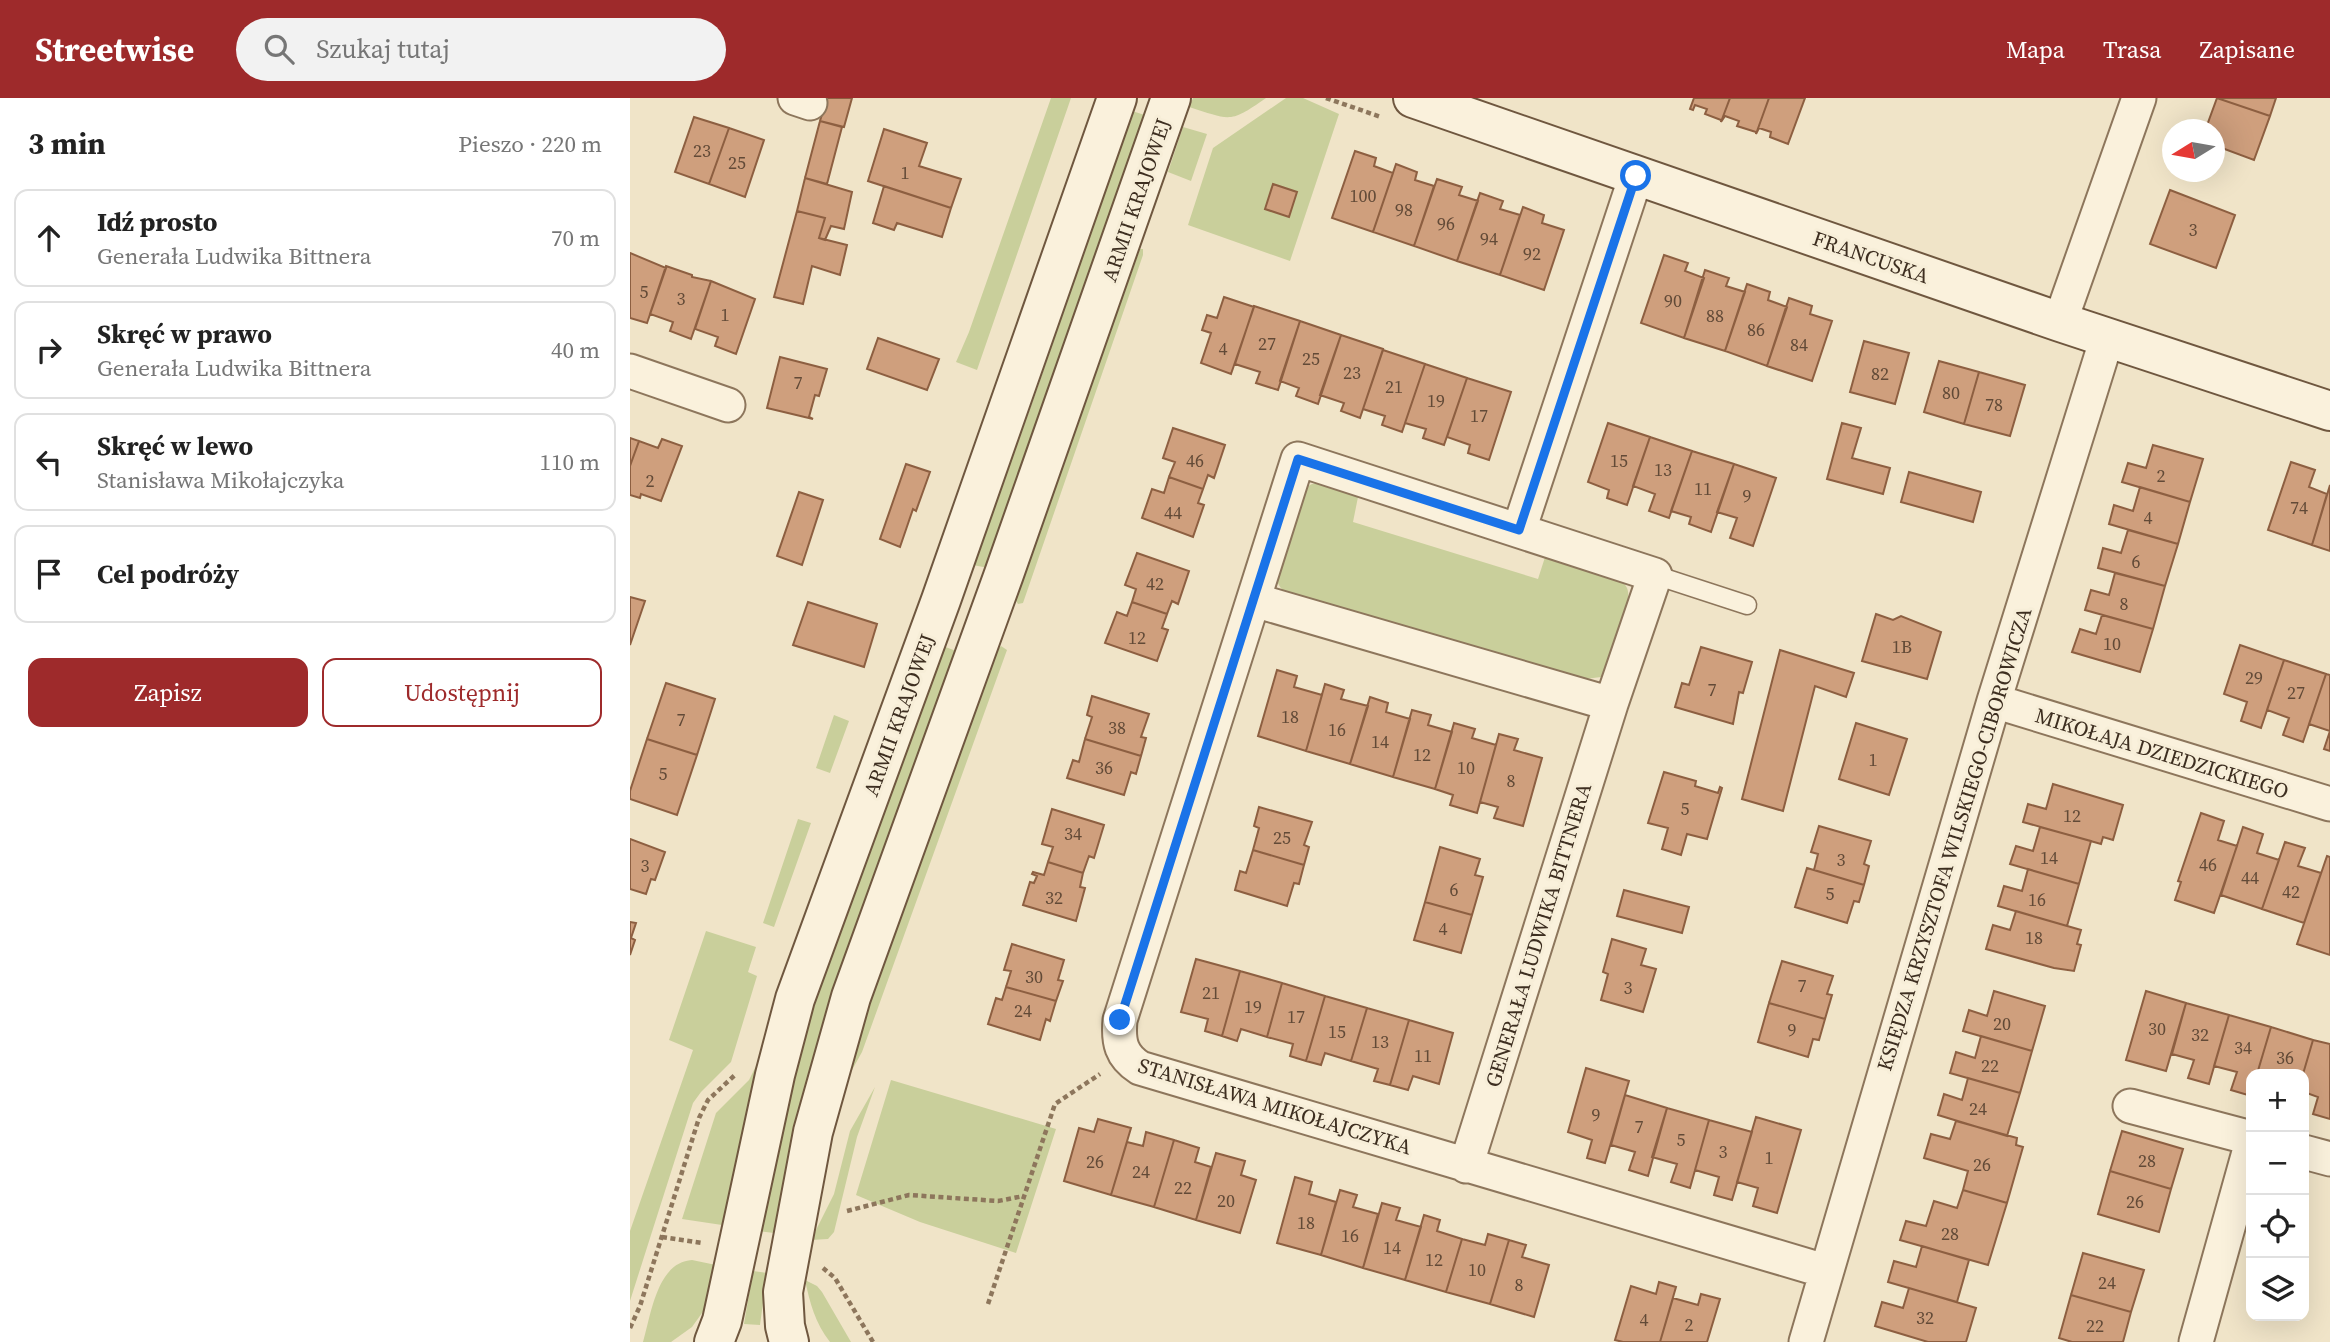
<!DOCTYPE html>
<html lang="pl">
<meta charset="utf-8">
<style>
:root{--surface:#fff;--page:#f2f2f2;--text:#222;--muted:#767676;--line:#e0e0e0;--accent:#9e2a2b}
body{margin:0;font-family:"Source Serif 4",serif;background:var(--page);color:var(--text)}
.controls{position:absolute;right:21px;bottom:21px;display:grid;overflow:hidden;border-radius:14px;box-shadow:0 7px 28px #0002}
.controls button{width:63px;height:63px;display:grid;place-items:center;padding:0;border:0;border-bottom:2px solid var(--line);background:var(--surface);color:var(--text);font:35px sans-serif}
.compass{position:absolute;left:1532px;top:21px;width:63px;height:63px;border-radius:50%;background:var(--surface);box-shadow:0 7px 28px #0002;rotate:259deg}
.stop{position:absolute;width:21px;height:21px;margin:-16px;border:5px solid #1a73e8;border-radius:50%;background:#fff}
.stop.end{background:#1a73e8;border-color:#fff;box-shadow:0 2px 7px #0008}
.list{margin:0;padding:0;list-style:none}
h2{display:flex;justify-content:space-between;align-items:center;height:91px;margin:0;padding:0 28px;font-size:30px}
h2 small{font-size:23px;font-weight:400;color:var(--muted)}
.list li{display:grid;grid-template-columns:46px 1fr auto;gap:21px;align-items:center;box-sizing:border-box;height:98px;margin:0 14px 14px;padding:0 14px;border:2px solid var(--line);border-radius:14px}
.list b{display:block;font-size:26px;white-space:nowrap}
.list p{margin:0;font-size:23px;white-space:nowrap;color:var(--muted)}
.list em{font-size:23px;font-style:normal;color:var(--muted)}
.actions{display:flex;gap:14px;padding:21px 28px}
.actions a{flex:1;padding:16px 0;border:2px solid var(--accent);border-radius:14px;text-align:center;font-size:24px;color:var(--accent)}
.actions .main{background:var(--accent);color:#fff}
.icon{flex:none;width:38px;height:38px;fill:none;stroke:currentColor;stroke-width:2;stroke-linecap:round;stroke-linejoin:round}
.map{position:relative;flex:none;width:1700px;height:1244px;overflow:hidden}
header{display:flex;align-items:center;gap:42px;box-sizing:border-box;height:98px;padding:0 35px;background:var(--accent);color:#fff}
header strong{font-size:33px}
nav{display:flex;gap:38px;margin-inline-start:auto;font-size:24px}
.search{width:490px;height:63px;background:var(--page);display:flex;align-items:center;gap:18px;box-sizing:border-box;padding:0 24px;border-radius:38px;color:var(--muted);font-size:26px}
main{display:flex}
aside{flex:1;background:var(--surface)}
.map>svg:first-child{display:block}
.green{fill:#c9cf9b}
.building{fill:#cf9f7d;stroke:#8d5f41;stroke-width:2}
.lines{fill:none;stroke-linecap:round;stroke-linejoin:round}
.lane-casing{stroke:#8d765c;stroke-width:21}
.street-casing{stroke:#8d765c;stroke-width:37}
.secondary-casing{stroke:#6f573f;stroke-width:42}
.path{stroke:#8d765c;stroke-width:4.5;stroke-dasharray:5 3.5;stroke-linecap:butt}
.lane{stroke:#faf1dc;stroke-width:18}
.street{stroke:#faf1dc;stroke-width:33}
.secondary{stroke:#faf1dc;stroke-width:38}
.route{stroke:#1a73e8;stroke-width:9}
.labels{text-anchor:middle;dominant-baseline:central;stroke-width:6;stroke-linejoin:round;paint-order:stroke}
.number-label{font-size:18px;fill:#624a37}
.street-label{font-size:21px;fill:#3d2e20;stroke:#f7eed8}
</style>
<header>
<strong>Streetwise</strong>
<div class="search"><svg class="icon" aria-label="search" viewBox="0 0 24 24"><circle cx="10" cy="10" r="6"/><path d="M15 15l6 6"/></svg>Szukaj tutaj</div>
<nav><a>Mapa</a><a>Trasa</a><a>Zapisane</a></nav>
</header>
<main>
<aside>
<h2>3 min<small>Pieszo · 220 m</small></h2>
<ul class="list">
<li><svg class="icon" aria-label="ahead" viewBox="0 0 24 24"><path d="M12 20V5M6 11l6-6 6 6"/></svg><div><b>Idź prosto</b><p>Generała Ludwika Bittnera</p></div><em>70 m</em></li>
<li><svg class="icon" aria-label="right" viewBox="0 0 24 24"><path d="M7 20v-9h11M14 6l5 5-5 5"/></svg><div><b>Skręć w prawo</b><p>Generała Ludwika Bittnera</p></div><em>40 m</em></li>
<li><svg class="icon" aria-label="left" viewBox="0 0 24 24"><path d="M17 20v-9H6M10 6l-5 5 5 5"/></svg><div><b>Skręć w lewo</b><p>Stanisława Mikołajczyka</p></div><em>110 m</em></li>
<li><svg class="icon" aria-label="arrive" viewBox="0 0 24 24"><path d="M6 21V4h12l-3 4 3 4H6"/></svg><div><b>Cel podróży</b></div></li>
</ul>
<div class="actions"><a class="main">Zapisz</a><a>Udostępnij</a></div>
</aside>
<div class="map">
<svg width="1700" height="1244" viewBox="0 0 1700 1244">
<rect width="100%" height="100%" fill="#f0e4c8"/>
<path class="green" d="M421,0h20l-94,272 -21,-8 13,-30z
M563,0h73c-37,26 -35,22 -77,9z
M656,0h17l36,16 -49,147 -102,-36 25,-77z
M502,13l16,5 -160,452 -15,-3 62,-170z
M553,29l24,7 -16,47 -23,-9z
M510,151h3v6l-120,348 -5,1 -3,-5z
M691,385l38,9 -6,30 185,57 8,-25 68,23c5,3 11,6 13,11 7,17 -15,66 -20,84l-6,5 -16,2 -292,-81c-9,-6 -14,-10 -17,-20l28,-90 8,-4z
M313,548l13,5 -118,328 -34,112 -30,142 -15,-2 20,-97 34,-128z
M371,548l6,4 -145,402 -10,18 -2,-1 16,-60 132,-360z
M204,617l15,6 -19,52 -14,-5z
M168,721l13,4 -37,104 -11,-4z
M76,833l50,16 -8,25 9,4 -26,86 -30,30 -8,11 -63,198v-70l63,-181 -24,-10z
M127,966l-35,161 -40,-6 34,-106 33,-33z
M261,982l165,49 -40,124 -96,-31 -64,-27z
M245,989l-18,50 -23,95 -6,7 -17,1 23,-46 16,-63z
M62,1162l24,5 -9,41 -15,21 -21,15h-28c8,-27 14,-80 49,-82z
M123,1173l14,2 -7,52 -16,-1z
M175,1182l12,6 5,6 29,50h-21c-15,-19 -20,-39 -25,-62z"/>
<path class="building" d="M197,0h25l-8,29 -24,-6z
M1064,0h36l-9,24v-2l-16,-6 2,-5 -12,-4 -2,5 -3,-1z
M1100,0h39l-13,36v-2l-19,-6 2,-5 -14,-5 -4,6z
M1139,0h36l-17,46 -18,-7 1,-5 -12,-4 -3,6z
M1587,0l53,18 -16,44 -32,-12 -4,9 -4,-1v-26h-23l2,-6 13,4z
M1587,0h59l-6,18z
M64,19l35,11 -20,56 -34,-12z
M190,23l22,6 -15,57 -22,-6z
M99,30l35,12 -19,57 -36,-13z
M254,31l43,14 -8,23 42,13 -10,29 -83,-27z
M725,53l21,7 -2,8 19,7 -20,59 -41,-14z
M766,66l21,8 -2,8 19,6 -20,60 -41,-14z
M175,80l47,14 -8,37 -13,-3 -6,14 -6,-2 6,-20 -28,-7z
M807,81l25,8 -3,8 19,6 -21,60 -43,-15z
M643,86l24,8 -8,25 -24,-8z
M254,88l67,22 -9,29 -45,-14 -3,7 -21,-7z
M1540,92l65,25 -19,53 -66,-24z
M850,95l23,8 -3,8 20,6 -20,60 -43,-14z
M893,109l21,8 -2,8 22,7 -20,60 -44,-15z
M167,113l28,7 -6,20 28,7 -7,30 -28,-9 -9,38 -29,-7z
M0,155l36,15 -19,55 -17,-5z
M1034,157l24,8 -3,8 19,7 -20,60 -43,-15z
M36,168l26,9v2l19,4 -20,58 -21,-8 3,-9 -23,-8z
M1075,172l24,8 -3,8 19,6 -20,59 -41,-13z
M81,183l44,18 -19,55 -21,-8 3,-9 -23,-8z
M1117,186l23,8 -2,8 19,7 -20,59 -42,-15z
M594,199l30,10 -23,67 -30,-11 10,-30 -9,-3 5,-15 10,3z
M1159,200l23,8 -2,8 22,7 -20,60 -45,-15z
M624,208l46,15 -22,69 -22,-7 4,-11 -25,-8z
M670,223l41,14 -23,69 -22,-8 3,-8 -19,-7z
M711,237l42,14 -23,69 -19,-7 3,-8 -24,-8z
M248,240l61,21 -12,31 -60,-21z
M1234,243l45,12 -14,51 -45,-12z
M753,252l42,14 -23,68 -20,-7 3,-9 -22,-7z
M150,259l47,12 -8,27 -4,-1 -6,22 4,2 -46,-11z
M1309,263l40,11 -15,52 -40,-12z
M795,266l42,14 -23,67 -21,-7 3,-9 -21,-6z
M1349,274l46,13 -15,51 -46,-12z
M837,280l44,14 -22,68 -21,-7 2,-8 -23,-8z
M978,325l42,14 -23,68 -20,-7 2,-8 -21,-8z
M1212,325l19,5 -9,30 38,10 -7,26 -56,-15z
M543,330l52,17 -11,33 -6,-3 -5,14 -34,-12 6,-15 -12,-4z
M1020,339l42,14 -23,67 -20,-7 6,-17 -22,-8z
M0,340l9,3 -9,25z
M32,341l20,7 -21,55 -20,-7 -1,4 -10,-3v-29l9,-25 19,7z
M1523,347l50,14 -13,43 -68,-20 6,-19 18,5z
M1062,353l42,13 -23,68 -22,-8 2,-7 -20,-6z
M1661,364l24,8 -6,17 18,7 -15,51 -44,-15z
M276,366l24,8 -14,39 -3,-2 -13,38 -20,-8z
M1104,366l42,14 -23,68 -23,-8 7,-20 -20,-6z
M1279,374l72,20 -8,30 -72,-20z
M539,379l34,12 -5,14 6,2 -11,32 -51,-19 10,-29 12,4z
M1700,387v66l-18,-6z
M1510,389l50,15 -12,42 -69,-20 5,-19 19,6z
M169,394l24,8 -21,65 -25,-9z
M1498,432l50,14 -13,42 -67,-18 5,-20 18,5z
M507,455l52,18 -11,33 -6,-3 -5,13 -35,-12 4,-13 -11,-4z
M1485,475l50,13 -12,43 -68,-19 6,-20 18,5z
M0,499l15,4 -15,44z
M178,504l69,22 -13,43 -71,-22z
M502,504l35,12 -5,14 6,2 -11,31 -52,-18 12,-31 10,4z
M1246,516l17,6 8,-4 40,16 -14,47 -65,-18z
M1472,517l51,14 -13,43 -68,-20 8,-23 16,5z
M1610,547l44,15 -23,68 -20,-7 6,-19 -23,-8z
M1071,549l51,15 -9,31 -4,-1 -6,32 -58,-17 7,-24 7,2z
M1150,552l74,23 -8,24 -31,-11 -32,125 -41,-12z
M1654,562l42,14 -23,68 -20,-7 6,-17 -22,-8z
M647,572l20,6 -3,11 28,8 -16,56 -48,-15z
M1696,576l4,1v76l-6,-2 6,-18 -21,-7z
M36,585l49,16 -18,56 -50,-16z
M695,586l19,6 -3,9 27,7 -18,58 -44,-13z
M462,598l57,18 -8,23 5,1 -5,18 -56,-17 7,-22 -5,-2z
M740,599l18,6 -2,9 24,7 -17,58 -43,-13z
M782,612l19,5 -3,10 24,7 -17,57 -42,-12z
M824,625l21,6 -3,9 24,7 -19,68 -27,-8 3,-10 -18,-6z
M1226,625l51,16 -18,56 -50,-16z
M869,636l19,5 -4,11 28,8 -19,68 -29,-8 4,-11 -18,-5z
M17,641l50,16 -20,60 -47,-16v-8z
M455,641l56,17 -5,18 -5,-2 -7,23 -57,-17 6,-18 6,2z
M1034,674l32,9 -1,5 23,7 2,-6 2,1 -15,51 -20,-5 -6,21 -19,-6 6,-21 -20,-5z
M1423,686l70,21 -10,35 -10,-3 -2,7 -78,-22 5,-18 18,5z
M629,709l53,15 -8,23 5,2 -5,18 -51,-15 6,-22 -5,-2z
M422,711l52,16 -10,33 -5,-2 -6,17 -35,-11 5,-15 -11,-3z
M1571,715l23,8 -6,19 19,6 -23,67 -39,-13 6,-18 -3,-1z
M1189,728l52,15 -7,23 5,2 -5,19 -50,-15 4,-16 -7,-2z
M1410,729l51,14 -12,43 -69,-20 6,-18 17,5z
M1613,729l20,7 -6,19 22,7 -17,49 -41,-14z
M0,741l35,13 -10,28 -4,-1 -5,15 -16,-5z
M1655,744l20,6 -7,18 23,7 -17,50 -42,-14z
M810,749l40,12 -5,16 8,2 -11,38 -47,-13z
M623,752l51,15 -5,19 -5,-1 -7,23 -52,-16 5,-19 6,2z
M1697,758l3,1v98l-33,-11z
M418,764l35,11 -3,14 5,1 -9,33 -53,-16 7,-23 4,1 3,-7 -5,-2 1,-2 11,3z
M1177,770l57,17 -5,17 -5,-1 -7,22 -52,-16z
M1398,771l51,15 -12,42 -69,-20 6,-20 18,5z
M994,792l65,17 -7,26 -65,-17z
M795,804l47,13 -11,38 -47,-13z
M1386,813l65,19 -4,14 4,1 -7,26 -20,-3 -68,-19 7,-24 17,5z
M0,824l6,1 -5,15 4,2 -5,15z
M982,841l34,10 -5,16 15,4 -13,43 -42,-12 7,-26 -5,-2z
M382,846l52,16 -6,20 5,1 -7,20 -50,-14 5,-16 -7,-1z
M566,861l44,12 -18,65 -17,-5 3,-12 -27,-7z
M1152,863l51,15 -6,18 5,1 -7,24 -56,-16z
M610,873l42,12 -15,54 -26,-8 -4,12 -15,-5z
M652,885l43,13 -19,65 -16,-5 3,-12 -26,-7z
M376,889l50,14 -6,20 -4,-2 -6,21 -52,-16 8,-26 6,2z
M1364,893l51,15 -13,45 -69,-20 6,-21 18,6z
M1516,893l40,12 -20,68 -40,-11z
M695,898l42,12 -16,53 -26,-8 -4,12 -15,-4z
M1139,905l56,16 -6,21 -6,-1 -5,18 -50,-15z
M1556,905l43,12 -20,69 -21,-6 6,-18 -22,-6z
M737,910l42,12 -19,65 -16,-4 4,-12 -27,-8z
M1599,917l42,12 -14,47h-6v22l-20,-6 6,-18 -23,-6z
M779,922l44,13 -14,51 -26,-8 -5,14 -18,-5z
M1641,929l42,13 -10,34h-46z
M1351,938l51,15 -12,42 -70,-20 6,-21 19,6z
M1683,942l17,4v75l-17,-5 5,-17 -14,-5 -1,-18z
M956,970l43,13 -24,82 -18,-5 5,-18 -24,-8z
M1338,980l52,15 -13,43 -69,-21 6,-21 18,6z
M995,997l42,13 -19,68 -19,-6 6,-18 -24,-7z
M1037,1010l42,12 -19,68 -19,-6 6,-18 -25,-7z
M1126,1019l45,13 -24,83 -24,-7 5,-18 -21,-6z
M468,1021l33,9 -20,67 -47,-14 15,-53 15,4z
M1079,1022l43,12 -20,68 -18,-5 5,-18 -24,-7z
M1326,1023l61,17 -1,7 7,2 -16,56 -44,-13 5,-19 -44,-13 7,-24 19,5z
M1492,1033l61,18 -12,40 -61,-18z
M516,1034l28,8 -20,67 -43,-12 16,-53 16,4z
M544,1042l25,8 -4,14 16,5 -15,53 -42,-13z
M586,1055l29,8 -4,14 15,5 -16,53 -44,-13z
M1480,1073l61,18 -12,43 -61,-18z
M665,1079l17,5 -3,12 27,8 -15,53 -44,-12z
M710,1092l17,5 -4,12 25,7 -15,54 -42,-13z
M1333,1092l44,13 -19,62 -88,-25 6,-19 20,5 8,-25 23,7z
M752,1105l18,5 -4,12 25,7 -16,53 -42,-12z
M794,1117l16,5 -3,11 25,8 -16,53 -41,-12z
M858,1136l21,6 -19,64 -44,-12 16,-53 23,6z
M879,1142l17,5 -4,12 27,8 -15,52 -44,-13z
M1292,1148l47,14 -12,42 -69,-20 6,-21 22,6z
M1453,1155l61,17 -13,42 -60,-17z
M1029,1184l17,5 -16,55h-37l-8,-2 16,-54 25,8z
M1279,1190l67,20 -10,34h-38l-53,-16 7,-24 21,6z
M1071,1196l19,5 -13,43h-47l13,-44 25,7z
M1441,1197l60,17 -8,30h-51l-13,-4z"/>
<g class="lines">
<defs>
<path id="lane" d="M1025,477l92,30"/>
<path id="street" d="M165,0l15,5
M1430,224l79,-224
M0,273l98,34
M889,432l117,-354
M624,502l357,104
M1364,603l336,103
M1500,1008l121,32
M1674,1054l26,7
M836,1068l145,-462 44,-129 -357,-116 -178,561c-2,22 1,36 20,48l685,203
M1176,1244l188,-641 113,-363
M1566,1244l55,-197"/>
<path id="secondary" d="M783,0l647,224 270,89
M84,1244l8,-21 53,-246 20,-76 146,-399 176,-502
M159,1244l-4,-16 -2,-34 30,-160 38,-135 153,-423 167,-476"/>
</defs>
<use href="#lane" class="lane-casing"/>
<use href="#street" class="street-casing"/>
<use href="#secondary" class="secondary-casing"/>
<path class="path" d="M696,0l55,19
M217,1113l62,-16 89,6 26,-5
M32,1139l40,6
M193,1170l12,10 38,64
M358,1206l67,-200 45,-30
M0,1230l10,-22 59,-188 9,-18 28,-26"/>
<use href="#lane" class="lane"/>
<use href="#street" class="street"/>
<use href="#secondary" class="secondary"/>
</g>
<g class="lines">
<path class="route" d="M490,922l178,-561 221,71 117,-354"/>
</g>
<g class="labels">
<g class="number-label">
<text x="72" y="52">23</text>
<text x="107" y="64">25</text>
<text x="275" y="74">1</text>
<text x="733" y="97">100</text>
<text x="774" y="111">98</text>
<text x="816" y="125">96</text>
<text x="1563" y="131">3</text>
<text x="859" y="140">94</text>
<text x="902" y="155">92</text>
<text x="14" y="193">5</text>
<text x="51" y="200">3</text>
<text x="1043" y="202">90</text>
<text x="95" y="216">1</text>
<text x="1085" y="217">88</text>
<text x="1126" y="231">86</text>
<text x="637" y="245">27</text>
<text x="1169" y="246">84</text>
<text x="593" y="250">4</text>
<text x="681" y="260">25</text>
<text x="722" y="274">23</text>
<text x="1250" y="275">82</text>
<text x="168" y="284">7</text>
<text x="764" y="288">21</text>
<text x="1321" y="294">80</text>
<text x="806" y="302">19</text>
<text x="1364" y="306">78</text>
<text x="849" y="317">17</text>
<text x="565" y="362">46</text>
<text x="989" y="362">15</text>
<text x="1033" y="371">13</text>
<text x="1531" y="377">2</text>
<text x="20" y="382">2</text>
<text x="1073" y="390">11</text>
<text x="1117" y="397">9</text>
<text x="1669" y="409">74</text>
<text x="543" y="414">44</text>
<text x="1518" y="419">4</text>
<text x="1506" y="463">6</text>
<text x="525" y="485">42</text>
<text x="1494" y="505">8</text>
<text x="507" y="539">12</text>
<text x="1482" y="545">10</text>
<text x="1272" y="548">1B</text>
<text x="1624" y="579">29</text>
<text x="1082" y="591">7</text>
<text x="1666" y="594">27</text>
<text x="660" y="618">18</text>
<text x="51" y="621">7</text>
<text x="487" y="629">38</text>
<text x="707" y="631">16</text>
<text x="750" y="643">14</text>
<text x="792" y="656">12</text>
<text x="1243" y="661">1</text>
<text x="474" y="669">36</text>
<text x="836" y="669">10</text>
<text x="33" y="675">5</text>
<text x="881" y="682">8</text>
<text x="1055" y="710">5</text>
<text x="1442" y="717">12</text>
<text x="443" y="735">34</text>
<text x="652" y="739">25</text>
<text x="1419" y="759">14</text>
<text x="1211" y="761">3</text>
<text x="1578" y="766">46</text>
<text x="15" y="767">3</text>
<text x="1620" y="779">44</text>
<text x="824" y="791">6</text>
<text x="1661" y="793">42</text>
<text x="1200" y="795">5</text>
<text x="424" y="799">32</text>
<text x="1407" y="801">16</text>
<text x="813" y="830">4</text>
<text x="1404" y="839">18</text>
<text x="404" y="878">30</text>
<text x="1172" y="887">7</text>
<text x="998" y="889">3</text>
<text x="581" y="894">21</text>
<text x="623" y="908">19</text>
<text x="393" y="912">24</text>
<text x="666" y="918">17</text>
<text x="1372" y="925">20</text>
<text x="1527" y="930">30</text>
<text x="1162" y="931">9</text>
<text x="707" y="933">15</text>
<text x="1570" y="936">32</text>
<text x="750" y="943">13</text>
<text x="1613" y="949">34</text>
<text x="793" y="957">11</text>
<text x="1655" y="959">36</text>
<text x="1360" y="967">22</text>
<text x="1348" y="1010">24</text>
<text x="966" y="1016">9</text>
<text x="1009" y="1028">7</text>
<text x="1051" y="1041">5</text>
<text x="1093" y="1053">3</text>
<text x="1139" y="1059">1</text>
<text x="1517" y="1062">28</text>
<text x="465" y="1063">26</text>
<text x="1352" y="1066">26</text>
<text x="511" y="1073">24</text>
<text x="553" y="1089">22</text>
<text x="596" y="1102">20</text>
<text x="1505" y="1103">26</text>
<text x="676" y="1124">18</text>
<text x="1320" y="1135">28</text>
<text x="720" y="1137">16</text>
<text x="762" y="1149">14</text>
<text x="804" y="1161">12</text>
<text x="847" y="1171">10</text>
<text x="1477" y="1184">24</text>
<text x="889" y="1186">8</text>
<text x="1295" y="1219">32</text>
<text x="1014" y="1221">4</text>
<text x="1059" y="1226">2</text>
<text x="1465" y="1227">22</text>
</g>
<g class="street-label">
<text transform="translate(506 102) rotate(-71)">ARMII KRAJOWEJ</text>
<text transform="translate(1241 159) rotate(19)">FRANCUSKA</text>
<text transform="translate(269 617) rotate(-70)">ARMII KRAJOWEJ</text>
<text transform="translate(1532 655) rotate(17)">MIKOŁAJA DZIEDZICKIEGO</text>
<text transform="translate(1324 741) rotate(-73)">KSIĘDZA KRZYSZTOFA WILSKIEGO-CIBOROWICZA</text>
<text transform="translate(908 837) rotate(-73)">GENERAŁA LUDWIKA BITTNERA</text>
<text transform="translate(645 1008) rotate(17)">STANISŁAWA MIKOŁAJCZYKA</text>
</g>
</g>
</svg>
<div class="controls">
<button>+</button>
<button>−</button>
<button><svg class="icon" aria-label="locate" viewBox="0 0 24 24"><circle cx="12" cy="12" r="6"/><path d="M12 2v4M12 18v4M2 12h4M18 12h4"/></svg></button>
<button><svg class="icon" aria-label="layers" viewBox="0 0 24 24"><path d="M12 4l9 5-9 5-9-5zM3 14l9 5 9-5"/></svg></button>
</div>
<svg class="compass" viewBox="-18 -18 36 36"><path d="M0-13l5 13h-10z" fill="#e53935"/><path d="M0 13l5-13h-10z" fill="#767676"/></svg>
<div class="stop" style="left:1006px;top:78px"></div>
<div class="stop end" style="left:490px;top:922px"></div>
</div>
</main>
